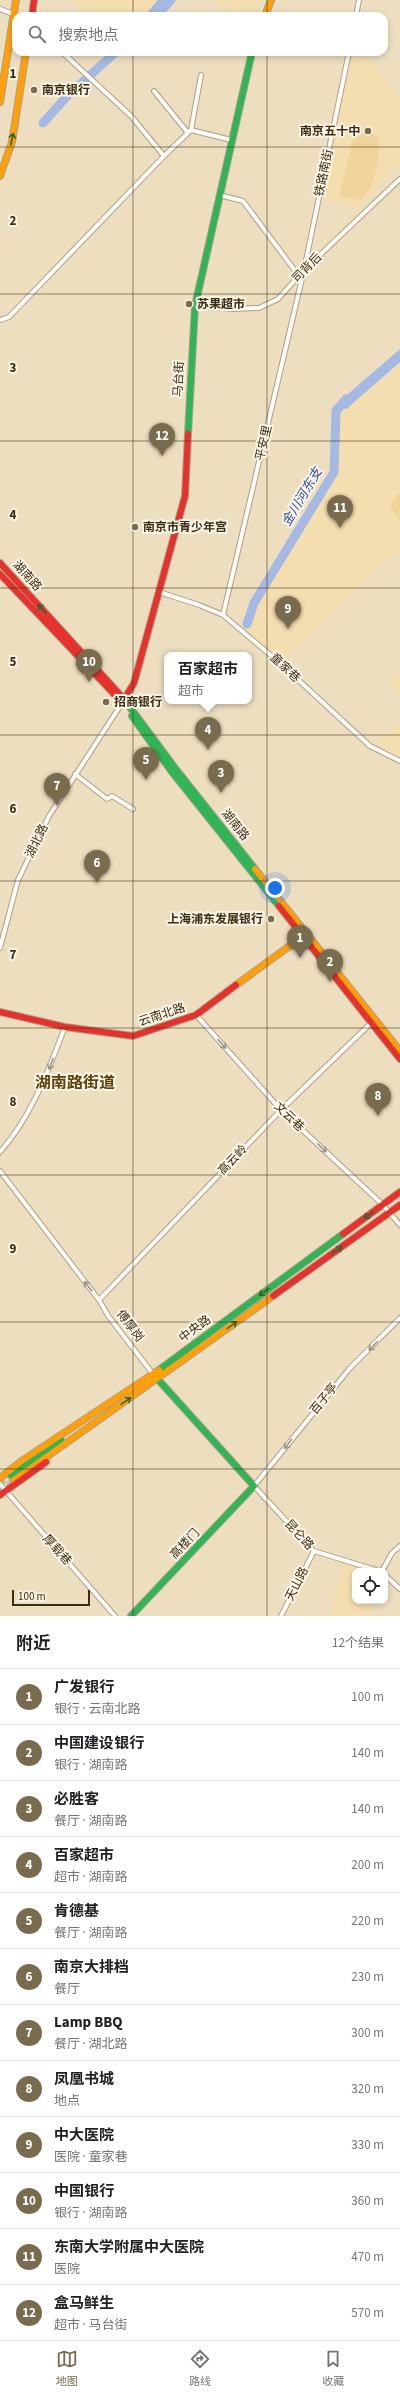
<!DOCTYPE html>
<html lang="zh">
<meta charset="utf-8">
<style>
:root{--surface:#fff;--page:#f2f2f2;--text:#202124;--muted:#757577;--line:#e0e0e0;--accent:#796b4e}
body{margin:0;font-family:"Source Sans 3","Noto Sans SC",sans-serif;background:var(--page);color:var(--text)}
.controls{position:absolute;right:12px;bottom:12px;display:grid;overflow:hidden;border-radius:8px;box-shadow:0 2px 6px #0003}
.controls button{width:36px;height:36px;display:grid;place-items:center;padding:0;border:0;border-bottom:1px solid var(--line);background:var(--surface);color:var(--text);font:20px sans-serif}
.scale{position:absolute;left:12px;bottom:10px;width:78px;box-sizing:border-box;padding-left:4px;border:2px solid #3b2d11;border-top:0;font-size:11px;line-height:14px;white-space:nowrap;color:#3b2d11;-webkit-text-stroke:3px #faf4e7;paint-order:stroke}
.you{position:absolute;left:275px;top:888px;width:14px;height:14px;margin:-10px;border:3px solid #fff;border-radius:50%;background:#1a73e8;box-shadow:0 0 0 6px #1a73e833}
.badge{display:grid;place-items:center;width:26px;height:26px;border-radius:50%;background:var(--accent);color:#fff;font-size:13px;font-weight:700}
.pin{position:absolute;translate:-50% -33px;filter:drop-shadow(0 1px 2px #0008)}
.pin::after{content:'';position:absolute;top:21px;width:14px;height:12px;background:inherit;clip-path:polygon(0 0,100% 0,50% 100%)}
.popup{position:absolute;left:164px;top:652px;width:88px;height:52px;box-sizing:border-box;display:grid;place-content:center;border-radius:8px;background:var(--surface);filter:drop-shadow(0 1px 3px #0005);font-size:13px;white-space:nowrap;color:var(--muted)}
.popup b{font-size:15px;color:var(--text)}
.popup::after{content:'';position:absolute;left:50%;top:100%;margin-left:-8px;border:8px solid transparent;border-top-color:var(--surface)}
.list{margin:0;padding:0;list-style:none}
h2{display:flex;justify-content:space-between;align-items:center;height:52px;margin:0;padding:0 16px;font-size:17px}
h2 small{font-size:13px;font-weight:400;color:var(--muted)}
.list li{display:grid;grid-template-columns:26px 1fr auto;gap:12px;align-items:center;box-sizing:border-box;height:56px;padding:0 16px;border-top:1px solid var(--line)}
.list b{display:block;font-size:15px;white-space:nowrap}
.list p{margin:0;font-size:13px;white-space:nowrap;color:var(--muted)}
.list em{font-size:13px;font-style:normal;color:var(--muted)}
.icon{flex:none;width:22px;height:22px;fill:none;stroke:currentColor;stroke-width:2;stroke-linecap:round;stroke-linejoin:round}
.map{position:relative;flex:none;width:400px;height:1616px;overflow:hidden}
.search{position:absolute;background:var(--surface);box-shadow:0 2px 6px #0003;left:12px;right:12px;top:12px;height:44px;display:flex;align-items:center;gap:10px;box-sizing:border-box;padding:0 14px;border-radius:12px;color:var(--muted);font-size:15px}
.sheet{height:724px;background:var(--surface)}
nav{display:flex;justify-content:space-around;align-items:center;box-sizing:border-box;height:56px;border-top:1px solid var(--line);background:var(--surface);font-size:11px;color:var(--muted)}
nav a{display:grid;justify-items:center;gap:2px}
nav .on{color:var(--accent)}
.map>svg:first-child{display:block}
.built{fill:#f4ddae}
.green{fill:#efd39a}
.water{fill:#a5b9e2}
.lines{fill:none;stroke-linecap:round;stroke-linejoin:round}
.river{stroke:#a5b9e2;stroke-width:9}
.primary-tunnel{stroke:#c9bb9d;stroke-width:6;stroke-dasharray:6 3;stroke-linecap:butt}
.street-casing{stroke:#ada086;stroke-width:6}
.fast-casing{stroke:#ada086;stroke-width:8}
.slow-casing{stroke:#ada086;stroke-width:8}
.jam-casing{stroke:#ada086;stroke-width:8}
.street{stroke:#fcfaf6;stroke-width:4}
.fast{stroke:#30b455;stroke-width:6}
.slow{stroke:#ff9f0a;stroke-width:6}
.jam{stroke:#e5322d;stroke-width:6}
.oneway{stroke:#37632c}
.oneway2{stroke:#9c9484}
.grid{fill:none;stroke:#3b2d11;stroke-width:1;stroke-opacity:0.55}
.poi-dot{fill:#796b4e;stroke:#faf4e7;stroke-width:1.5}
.labels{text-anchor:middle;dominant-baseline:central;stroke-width:4;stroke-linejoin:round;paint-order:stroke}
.poi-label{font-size:12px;font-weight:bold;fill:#3b2d11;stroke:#faf4e7;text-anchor:start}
.street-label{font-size:12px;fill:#3b2d11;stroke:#faf4e7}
.water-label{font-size:13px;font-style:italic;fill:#2d51a5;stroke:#faf4e7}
.district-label{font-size:16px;font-weight:bold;fill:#5a430c;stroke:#faf4e7}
.grid-label{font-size:13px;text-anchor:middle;font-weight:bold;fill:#3b2d11;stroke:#faf4e7;stroke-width:4;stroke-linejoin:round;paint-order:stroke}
</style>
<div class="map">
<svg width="400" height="1616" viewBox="0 0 400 1616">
<rect width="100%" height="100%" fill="#eddec0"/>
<path class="built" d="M73,0h87l-17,16h-58z
M211,0h47l-6,16h-6z
M353,53l19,8 28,39v63l-43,46 -17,-6 -21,-4z
M400,365v191l-4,-2 -5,2 -110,108 -37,-33 10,-28 80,-131 2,-61 7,-9 28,-24 7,7z
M400,672v24l-11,-16z
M400,722v33l-23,-13z
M343,1562l36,9h-24v30h19l-3,15h-42z"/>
<path class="green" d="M365,131l13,6c3,20 -3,48 -16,63l-23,-3 15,-61z
M400,492v28l-10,-14z"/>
<path class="water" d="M158,0h9l-15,16h-8z
M400,349v13l-49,43 -4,4 -14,-2z"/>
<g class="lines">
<path class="river" d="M156,16l15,-16
M43,123l26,-29 47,-42
M247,624l7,-21 80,-131 2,-61 10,-12"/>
<path class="primary-tunnel" d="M0,1484l11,-9
M0,1490l14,-10"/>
<defs>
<path id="street" d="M0,9l19,7
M356,16l3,-16
M154,91l34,42
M191,130l10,-55
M164,156l27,-26 40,10
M219,195l24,6 56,75
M195,306l39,3 25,-1 19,-9 26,-29 96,-91
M0,320l9,-3 155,-161 -33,-40 -69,-64
M159,592l40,13 24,10 58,49 89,82 30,15
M223,615l81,-345 45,-218
M75,774l32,25 5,-3 21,13
M0,948l18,-68 31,-64 73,-113
M196,1015l85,95 102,95 17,20
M0,1152c32,-36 48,-81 65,-125
M0,1171l99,129 10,17 44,57
M99,1300l182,-190 90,-87
M0,1484l115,132
M379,1571l-65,-20 -60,-65 96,-118 50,-50
M382,1571l10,-18 8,-7
M385,1575l15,14
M281,1616l33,-65"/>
<path id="fast" d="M188,434l7,-128 57,-254
M123,698l52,70 80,101
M132,716l40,56 107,134
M159,1370l184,-136
M11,1475l50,-35
M131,1616l123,-130 -100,-111"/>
<path id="slow" d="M265,16l6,-16
M0,102l16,-102
M0,176l12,-34 14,-90
M255,869l145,182
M236,985l70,-51
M0,1478l23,-18 136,-90
M14,1480l259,-184"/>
<path id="jam" d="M32,16l2,-16
M0,563l123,135
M0,574l115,121
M122,703l12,-20 51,-187 3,-62
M279,906l121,153
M0,1012l65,15 68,9 63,-21 40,-30
M343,1234l57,-42
M273,1296l127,-91
M0,1495l46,-33"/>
</defs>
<use href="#street" class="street-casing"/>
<use href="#fast" class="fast-casing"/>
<use href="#slow" class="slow-casing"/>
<use href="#jam" class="jam-casing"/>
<use href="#street" class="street"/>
<use href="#fast" class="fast"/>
<use href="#slow" class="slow"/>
<use href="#jam" class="jam"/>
</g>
<defs><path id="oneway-shaft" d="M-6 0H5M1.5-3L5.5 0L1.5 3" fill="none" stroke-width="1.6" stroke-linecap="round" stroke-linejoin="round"/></defs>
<g class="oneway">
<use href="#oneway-shaft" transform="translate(12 139) rotate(-78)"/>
<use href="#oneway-shaft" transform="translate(42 609) rotate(-132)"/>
<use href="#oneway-shaft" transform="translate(369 1215) rotate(144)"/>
<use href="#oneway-shaft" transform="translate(337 1250) rotate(-36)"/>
<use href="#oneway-shaft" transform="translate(264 1292) rotate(144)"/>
<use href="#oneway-shaft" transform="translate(232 1325) rotate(-36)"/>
<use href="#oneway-shaft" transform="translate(126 1401) rotate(-35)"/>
</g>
<g class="oneway2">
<use href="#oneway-shaft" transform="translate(222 1044) rotate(48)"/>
<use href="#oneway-shaft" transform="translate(51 1064) rotate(111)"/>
<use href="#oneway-shaft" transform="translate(322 1148) rotate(43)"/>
<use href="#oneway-shaft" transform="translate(88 1286) rotate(-128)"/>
<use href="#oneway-shaft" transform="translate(373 1346) rotate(135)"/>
<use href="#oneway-shaft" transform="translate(288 1444) rotate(128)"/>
</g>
<path class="grid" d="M133,0v16M267,0v16M133,52v1564M267,52v1564M0,147h400M0,294h400M0,441h400M0,588h400M0,735h400M0,881h400M0,1028h400M0,1175h400M0,1322h400M0,1469h400"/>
<g class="poi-dot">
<circle cx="34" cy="90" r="4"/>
<circle cx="368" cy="131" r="4"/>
<circle cx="189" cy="304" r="4"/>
<circle cx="135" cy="527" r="4"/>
<circle cx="106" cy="702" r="4"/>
<circle cx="271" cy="919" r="4"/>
</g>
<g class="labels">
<g class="poi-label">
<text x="42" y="90">南京银行</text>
<text x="360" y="131" text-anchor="end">南京五十中</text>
<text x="197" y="304">苏果超市</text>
<text x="143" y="527">南京市青少年宫</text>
<text x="114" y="702">招商银行</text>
<text x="263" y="919" text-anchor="end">上海浦东发展银行</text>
</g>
<g class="street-label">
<text transform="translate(324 173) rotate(-78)">铁路南街</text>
<text transform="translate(307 268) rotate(-45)">司背后</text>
<text transform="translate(179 379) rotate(-87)">马台街</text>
<text transform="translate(264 443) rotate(-77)">平安里</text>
<text transform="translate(27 576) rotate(48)">湖南路</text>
<text transform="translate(285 668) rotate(43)">童家巷</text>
<text transform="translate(235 825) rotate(51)">湖南路</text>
<text transform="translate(37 841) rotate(-64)">湖北路</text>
<text transform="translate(162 1015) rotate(-18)">云南北路</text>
<text transform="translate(289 1117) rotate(44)">文云巷</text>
<text transform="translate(233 1160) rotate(-46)">高云岭</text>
<text transform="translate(130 1326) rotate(53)">傅厚岗</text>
<text transform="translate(195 1329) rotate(-36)">中央路</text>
<text transform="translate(324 1399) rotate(-51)">百子亭</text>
<text transform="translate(299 1535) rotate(47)">昆仑路</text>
<text transform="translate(185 1544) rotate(-46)">高楼门</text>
<text transform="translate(57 1550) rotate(48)">厚载巷</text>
<text transform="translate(297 1584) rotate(-63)">天山路</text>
</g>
<g class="water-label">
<text transform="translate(302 497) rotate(-59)">金川河东支</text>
</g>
<g class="district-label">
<text x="75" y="1083">湖南路街道</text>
</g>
</g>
<g class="grid-label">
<text x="13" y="78">1</text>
<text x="13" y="225">2</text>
<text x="13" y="372">3</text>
<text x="13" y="519">4</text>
<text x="13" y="666">5</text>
<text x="13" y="813">6</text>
<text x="13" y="959">7</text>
<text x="13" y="1106">8</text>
<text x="13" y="1253">9</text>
</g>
</svg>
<div class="controls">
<button><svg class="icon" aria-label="locate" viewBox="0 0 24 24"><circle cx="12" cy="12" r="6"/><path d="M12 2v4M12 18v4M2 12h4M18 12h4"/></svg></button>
</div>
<div class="scale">100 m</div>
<div class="you"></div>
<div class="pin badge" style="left:300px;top:958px">1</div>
<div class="pin badge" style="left:330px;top:982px">2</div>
<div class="pin badge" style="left:221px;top:793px">3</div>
<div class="pin badge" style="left:208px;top:750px">4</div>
<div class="popup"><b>百家超市</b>超市</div>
<div class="pin badge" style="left:146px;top:780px">5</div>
<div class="pin badge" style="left:97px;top:883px">6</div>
<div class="pin badge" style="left:57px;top:806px">7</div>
<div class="pin badge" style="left:378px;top:1116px">8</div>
<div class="pin badge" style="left:288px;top:629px">9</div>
<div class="pin badge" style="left:89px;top:682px">10</div>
<div class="pin badge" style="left:340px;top:528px">11</div>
<div class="pin badge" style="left:162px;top:456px">12</div>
<div class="search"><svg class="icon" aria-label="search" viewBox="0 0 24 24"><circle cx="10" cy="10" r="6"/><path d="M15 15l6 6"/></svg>搜索地点</div>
</div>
<section class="sheet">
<h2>附近<small>12个结果</small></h2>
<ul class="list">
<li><span class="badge">1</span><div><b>广发银行</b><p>银行 · 云南北路</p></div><em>100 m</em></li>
<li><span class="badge">2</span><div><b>中国建设银行</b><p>银行 · 湖南路</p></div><em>140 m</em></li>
<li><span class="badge">3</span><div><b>必胜客</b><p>餐厅 · 湖南路</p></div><em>140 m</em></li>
<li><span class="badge">4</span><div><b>百家超市</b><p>超市 · 湖南路</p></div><em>200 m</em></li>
<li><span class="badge">5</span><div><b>肯德基</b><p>餐厅 · 湖南路</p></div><em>220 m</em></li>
<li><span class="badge">6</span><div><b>南京大排档</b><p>餐厅</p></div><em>230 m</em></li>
<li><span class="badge">7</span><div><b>Lamp BBQ</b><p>餐厅 · 湖北路</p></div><em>300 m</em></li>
<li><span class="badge">8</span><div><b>凤凰书城</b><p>地点</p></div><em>320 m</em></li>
<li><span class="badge">9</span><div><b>中大医院</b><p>医院 · 童家巷</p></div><em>330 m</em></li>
<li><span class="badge">10</span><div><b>中国银行</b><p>银行 · 湖南路</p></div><em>360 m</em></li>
<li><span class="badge">11</span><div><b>东南大学附属中大医院</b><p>医院</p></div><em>470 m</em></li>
<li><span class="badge">12</span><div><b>盒马鲜生</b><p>超市 · 马台街</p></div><em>570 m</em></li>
</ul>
</section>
<nav>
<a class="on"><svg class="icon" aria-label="map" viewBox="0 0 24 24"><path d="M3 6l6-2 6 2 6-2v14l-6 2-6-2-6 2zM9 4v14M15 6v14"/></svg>地图</a>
<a><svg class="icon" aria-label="directions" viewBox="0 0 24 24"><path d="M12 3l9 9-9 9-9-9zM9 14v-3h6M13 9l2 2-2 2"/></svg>路线</a>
<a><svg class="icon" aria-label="saved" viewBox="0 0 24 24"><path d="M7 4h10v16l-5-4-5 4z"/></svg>收藏</a>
</nav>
